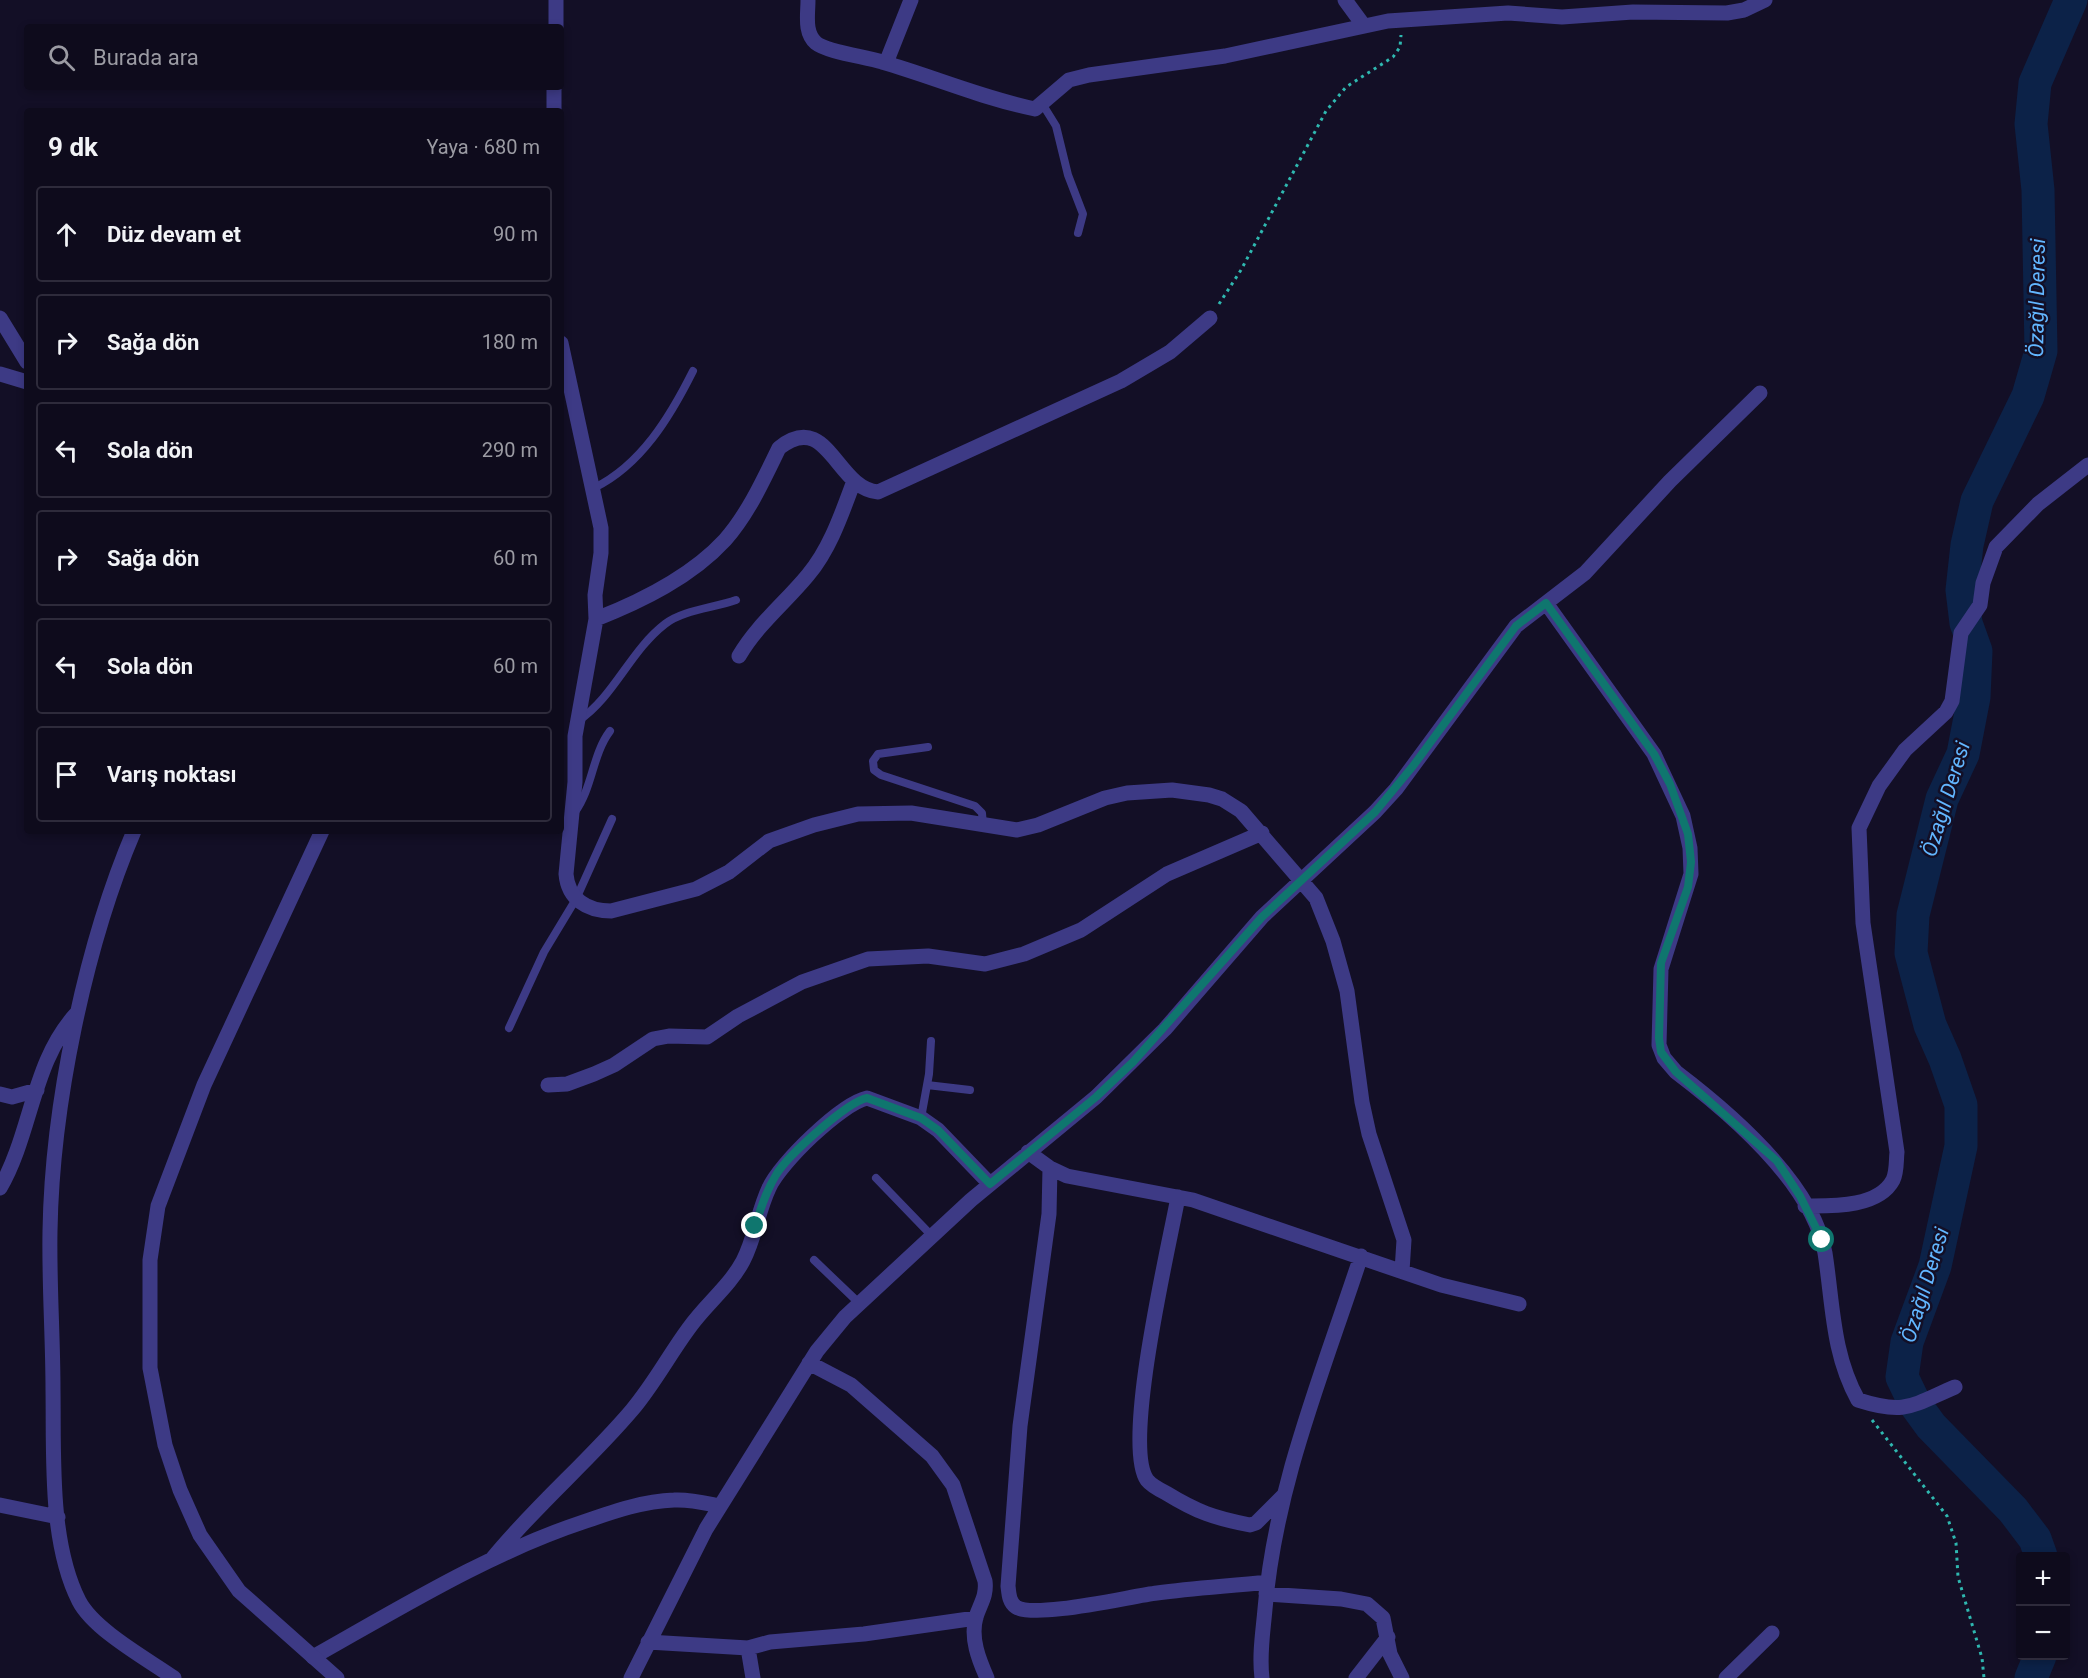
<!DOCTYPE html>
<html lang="tr">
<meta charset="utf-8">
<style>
:root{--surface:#0e0b1c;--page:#171425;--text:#f1f3f6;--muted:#9b9ba3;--line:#2e2b3b}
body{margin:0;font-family:Roboto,sans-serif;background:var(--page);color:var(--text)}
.controls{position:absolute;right:18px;bottom:18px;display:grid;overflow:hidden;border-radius:6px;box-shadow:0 3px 9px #0003}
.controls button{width:54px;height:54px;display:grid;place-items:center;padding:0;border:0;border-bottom:2px solid var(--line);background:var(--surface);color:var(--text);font:30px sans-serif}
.stop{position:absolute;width:18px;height:18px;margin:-14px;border:4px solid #0f766e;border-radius:50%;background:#fff}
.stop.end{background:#0f766e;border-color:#fff;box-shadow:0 2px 6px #0008}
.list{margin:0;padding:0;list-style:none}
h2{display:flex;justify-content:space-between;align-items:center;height:78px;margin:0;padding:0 24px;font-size:26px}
h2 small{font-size:20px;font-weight:400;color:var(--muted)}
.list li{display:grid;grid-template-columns:39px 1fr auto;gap:18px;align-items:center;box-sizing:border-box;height:96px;margin:0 12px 12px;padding:0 12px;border:2px solid var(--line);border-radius:6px}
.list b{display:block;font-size:22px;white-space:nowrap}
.list em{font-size:20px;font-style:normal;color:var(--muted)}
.icon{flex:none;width:33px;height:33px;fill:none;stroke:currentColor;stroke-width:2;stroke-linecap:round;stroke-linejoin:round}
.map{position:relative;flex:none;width:2088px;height:1678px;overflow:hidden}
.search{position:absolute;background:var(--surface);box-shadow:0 3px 9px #0003;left:24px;top:24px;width:540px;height:66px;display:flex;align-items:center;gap:15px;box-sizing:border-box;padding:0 21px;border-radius:6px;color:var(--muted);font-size:22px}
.panel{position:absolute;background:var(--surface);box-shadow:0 3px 9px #0003;left:24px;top:108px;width:540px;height:726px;border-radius:6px}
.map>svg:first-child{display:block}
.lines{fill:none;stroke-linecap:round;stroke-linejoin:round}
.river{stroke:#0c2248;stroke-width:33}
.path{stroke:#2fb8b0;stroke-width:3;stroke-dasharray:3 4.5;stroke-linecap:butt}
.service{stroke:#3d3a85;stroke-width:8}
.minor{stroke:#3d3a85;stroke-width:15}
.tertiary{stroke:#3d3a85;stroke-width:15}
.route{stroke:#0f766e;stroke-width:8}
.labels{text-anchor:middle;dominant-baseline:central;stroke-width:5;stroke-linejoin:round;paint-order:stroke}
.water-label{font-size:21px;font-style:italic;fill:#62b6ff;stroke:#130f26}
</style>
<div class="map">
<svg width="2088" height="1678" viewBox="0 0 2088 1678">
<rect width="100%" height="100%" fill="#130f26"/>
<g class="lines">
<path class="river" d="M2041,1556l-6,-17 -22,-29 -82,-84 -16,-22 -13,-27 5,-35 28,-76 26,-120v-41l-16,-46 -15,-34 -19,-72 2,-38 29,-116 21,-45 11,-57 2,-46 -10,-28 -4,-33 5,-45 10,-44 51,-105 13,-45 -3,-161 -7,-66 4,-41 36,-83
M2031,1678l9,-22"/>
<path class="path" d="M1219,304l22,-34 85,-159 20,-24 47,-30 7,-10 1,-12
M1872,1420l75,96 9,27 2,34 24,81 2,20"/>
<path class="service" d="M1043,105l13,21 12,49 15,39 -5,19
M594,488c47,-23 76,-71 99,-117
M578,721c36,-24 52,-70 87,-97 18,-14 49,-16 71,-24
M928,747l-50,7 -5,7 1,9 7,5 94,31 7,7 1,12
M575,812c18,-25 17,-57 35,-81
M509,1028l35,-76 32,-53 36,-80
M927,1085l43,5
M921,1118l8,-44 2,-33
M876,1178l56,58
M814,1260l46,44"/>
<path class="minor" d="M808,0c0,15 -4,32 8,43 11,9 51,14 66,19 52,15 100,36 153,47l34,-29 20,-5 136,-19 163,-35 120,-8 54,4 71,-5 94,1 17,-3 21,-10
M1345,0l19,26
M886,63l25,-63
M0,318l27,44
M561,343l40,185v25l-6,42 1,24 -21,117v46l-9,92c2,25 21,37 45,37l85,-22 33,-17 40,-31 45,-16 44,-11 53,-1 106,17 21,-5 67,-27 22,-5 45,-3 37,5 13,4 19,12 75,87 17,43 14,50 15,111 7,32 35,106 -2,31
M0,374l27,8
M1546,603l108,151 29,62 7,32 1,26 -30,95 -2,76 5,13 12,14c54,41 137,111 149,181 8,51 7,100 33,147 47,15 53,6 97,-13
M596,619c46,-18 95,-42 129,-79 23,-26 39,-61 54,-92 49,-39 57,41 99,44l243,-111 49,-29 40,-34
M739,656c18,-31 46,-53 69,-81 22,-26 34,-62 46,-94
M134,831c-49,115 -82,275 -84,400 -1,53 3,106 3,159 1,65 -4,152 26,211 15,29 68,58 95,77
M548,1085l19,-1 27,-10 20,-9 39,-26 16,-3 38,1 31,-21 64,-34 66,-23 60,-3 57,8 39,-10 57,-24 86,-56 95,-41
M0,1094l12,3 25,-7
M1028,1152l22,16 17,8 126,24 248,85 78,19
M1050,1168l-1,46 -29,212 -12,160c1,8 1,16 8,21 19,12 115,-11 141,-14 37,-5 74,-7 110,-11
M0,1188c32,-55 32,-127 77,-175
M1178,1197c-9,49 -56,247 -31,283 4,5 13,10 19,13 31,19 48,25 84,32l6,-2 27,-27
M1805,1206c26,0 73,2 88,-26 4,-8 3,-19 4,-28l-34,-229 -4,-95 20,-42 26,-36 41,-38 6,-11 9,-68 19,-28 3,-22 13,-36 42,-43 50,-39
M809,1363l42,22 81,71 21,29 32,96c2,15 -5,23 -9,36 -6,21 3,43 11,61
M0,1505l58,12
M492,1559c43,-53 96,-97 140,-149 22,-26 37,-55 57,-82 17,-24 40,-41 54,-67 12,-23 15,-50 26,-73 11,-25 72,-84 98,-90l54,20 17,12 52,54
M1266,1594l75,5 26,5 16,14 7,36 12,24
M648,1642l100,6 22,-6 94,-8 112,-16
M748,1648l5,30
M313,1657c89,-50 176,-104 273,-136 29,-10 58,-20 88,-21 16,-1 31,3 46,6
M631,1678l75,-149 111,-178 28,-34 126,-117 125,-103 69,-68 97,-112 113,-105 21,-23 120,-163 69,-53 85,-92 90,-88
M1262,1678c-3,-23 1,-46 3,-69 10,-122 58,-237 96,-353
M1356,1678l32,-41
M1726,1678l46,-45"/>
<path class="tertiary" d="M556,27v-27
M554,111v-24
M322,831l-118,254 -46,121 -8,54v108l15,77 15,45 20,45 39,56 98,87"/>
</g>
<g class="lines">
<path class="route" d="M755,1226c6,-18 11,-35 21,-51 11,-19 71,-73 91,-77l54,20 17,12 52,54 106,-87 37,-35 129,-145 113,-105 38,-46 103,-140 30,-23 108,151 16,30 18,50 3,28 -3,25 -27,76 -2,75 2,14 15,20 101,89 23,35 22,44"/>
</g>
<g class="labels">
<g class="water-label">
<text transform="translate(2037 298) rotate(-89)">Özağıl Deresi</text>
<text transform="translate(1946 799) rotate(-73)">Özağıl Deresi</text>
<text transform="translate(1925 1285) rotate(-73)">Özağıl Deresi</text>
</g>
</g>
</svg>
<div class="controls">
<button>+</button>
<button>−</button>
</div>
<div class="stop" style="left:1822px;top:1240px"></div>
<div class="stop end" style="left:755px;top:1226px"></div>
<div class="search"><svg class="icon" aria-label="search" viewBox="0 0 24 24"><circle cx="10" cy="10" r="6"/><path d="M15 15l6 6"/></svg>Burada ara</div>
<section class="panel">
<h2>9 dk<small>Yaya · 680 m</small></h2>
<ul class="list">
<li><svg class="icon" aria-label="ahead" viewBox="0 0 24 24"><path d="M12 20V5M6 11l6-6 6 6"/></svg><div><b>Düz devam et</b></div><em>90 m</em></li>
<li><svg class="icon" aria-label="right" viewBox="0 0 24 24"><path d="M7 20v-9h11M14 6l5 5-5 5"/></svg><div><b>Sağa dön</b></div><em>180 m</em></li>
<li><svg class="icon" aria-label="left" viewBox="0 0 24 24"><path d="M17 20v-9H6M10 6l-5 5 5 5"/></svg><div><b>Sola dön</b></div><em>290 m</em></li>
<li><svg class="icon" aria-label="right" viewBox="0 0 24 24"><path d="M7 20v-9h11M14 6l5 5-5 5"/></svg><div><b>Sağa dön</b></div><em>60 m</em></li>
<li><svg class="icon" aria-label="left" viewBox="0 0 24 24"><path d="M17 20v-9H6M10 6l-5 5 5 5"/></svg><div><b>Sola dön</b></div><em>60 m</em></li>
<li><svg class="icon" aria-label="arrive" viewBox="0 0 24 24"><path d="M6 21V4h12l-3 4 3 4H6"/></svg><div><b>Varış noktası</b></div></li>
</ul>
</section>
</div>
